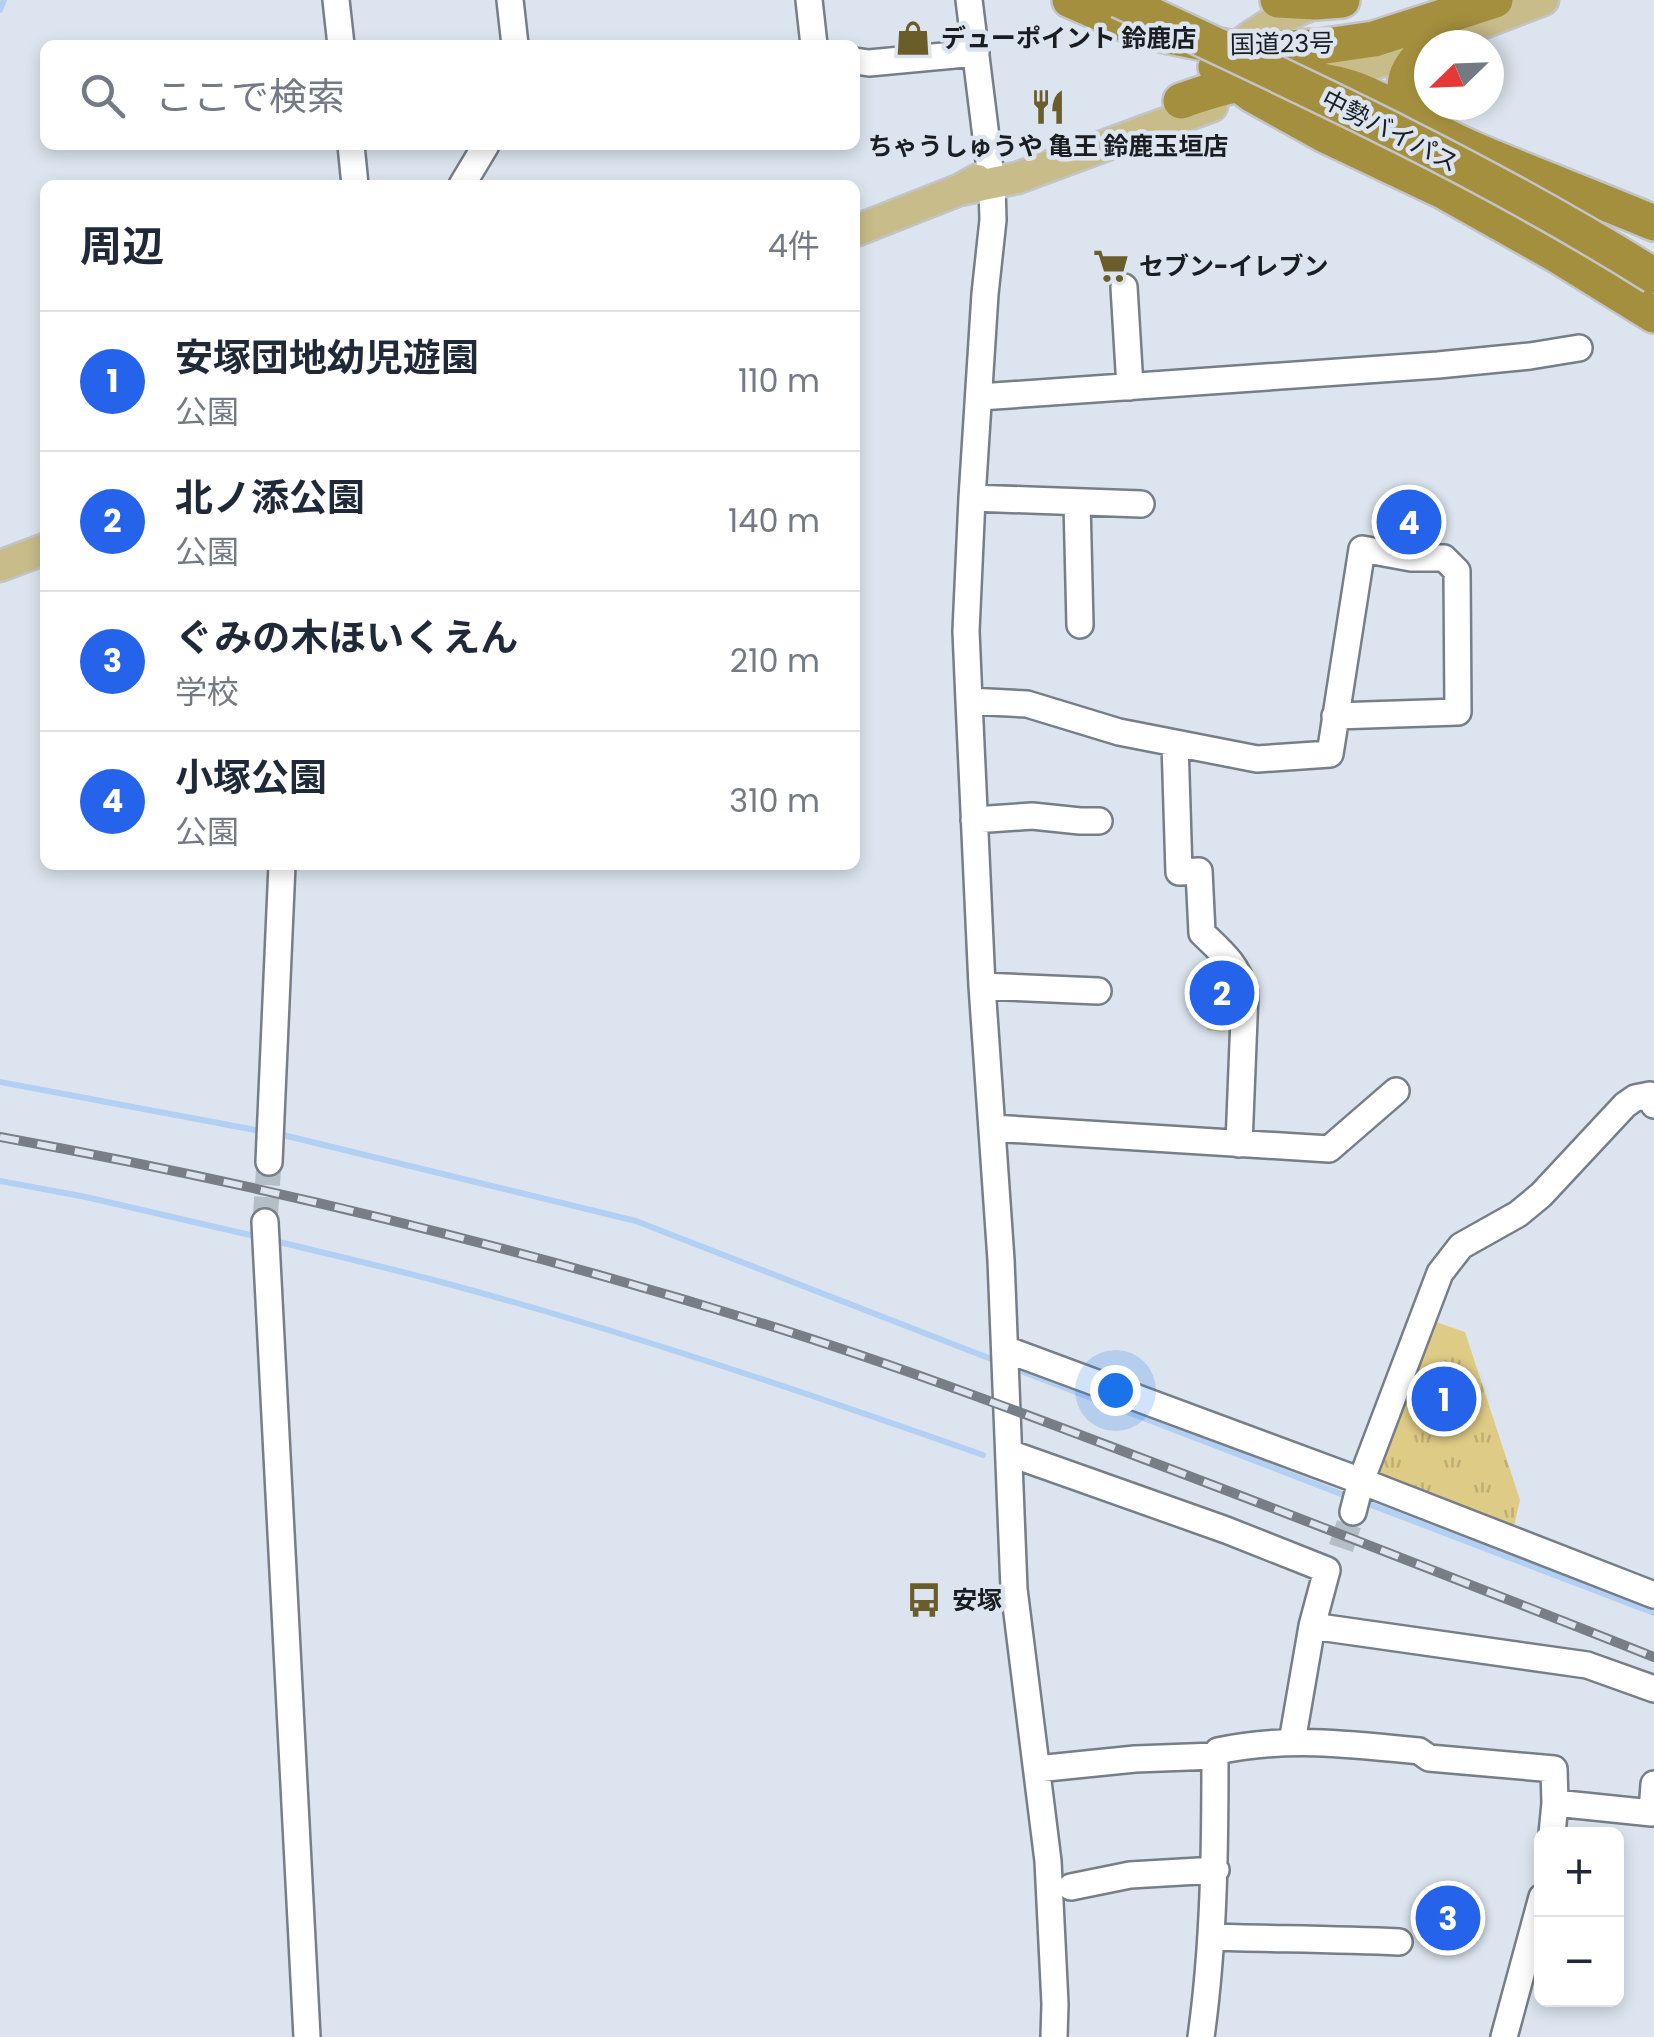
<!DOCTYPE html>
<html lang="ja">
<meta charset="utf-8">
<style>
:root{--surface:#fff;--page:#f2f2f3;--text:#1f2937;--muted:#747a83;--line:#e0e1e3;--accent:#2563eb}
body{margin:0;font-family:Poppins,"Noto Sans JP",sans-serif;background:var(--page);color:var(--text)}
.controls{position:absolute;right:30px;bottom:30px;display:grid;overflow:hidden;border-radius:15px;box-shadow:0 5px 15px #0003}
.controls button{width:90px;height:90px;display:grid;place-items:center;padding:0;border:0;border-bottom:2px solid var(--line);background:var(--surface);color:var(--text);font:50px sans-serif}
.compass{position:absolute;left:1414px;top:30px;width:90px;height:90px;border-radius:50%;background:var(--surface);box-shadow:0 5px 15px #0003;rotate:247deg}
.you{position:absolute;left:1115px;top:1390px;width:35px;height:35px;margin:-25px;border:8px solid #fff;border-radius:50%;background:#1a73e8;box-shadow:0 0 0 15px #1a73e833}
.badge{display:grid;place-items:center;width:65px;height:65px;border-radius:50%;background:var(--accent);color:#fff;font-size:32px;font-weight:700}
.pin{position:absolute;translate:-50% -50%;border:5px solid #fff;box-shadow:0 2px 10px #0006}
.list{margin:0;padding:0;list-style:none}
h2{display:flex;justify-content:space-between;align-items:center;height:130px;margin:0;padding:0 40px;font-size:42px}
h2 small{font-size:32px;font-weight:400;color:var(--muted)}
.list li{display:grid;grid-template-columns:65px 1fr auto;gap:30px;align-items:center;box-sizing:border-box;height:140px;padding:0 40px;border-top:2px solid var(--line)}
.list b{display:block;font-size:38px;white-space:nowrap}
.list p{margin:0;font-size:32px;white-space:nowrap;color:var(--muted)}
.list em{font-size:32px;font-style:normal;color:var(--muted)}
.icon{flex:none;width:55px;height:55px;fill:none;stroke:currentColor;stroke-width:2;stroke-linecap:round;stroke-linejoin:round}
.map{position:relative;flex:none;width:1654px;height:2037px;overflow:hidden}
.search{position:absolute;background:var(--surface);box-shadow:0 5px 15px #0003;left:40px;top:40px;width:820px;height:110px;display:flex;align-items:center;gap:25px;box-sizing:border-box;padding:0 35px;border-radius:15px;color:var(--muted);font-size:38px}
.panel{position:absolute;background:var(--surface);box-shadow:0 5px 15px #0003;left:40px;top:180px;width:820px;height:690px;border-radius:15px}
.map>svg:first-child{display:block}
.park{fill:url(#park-tufts)}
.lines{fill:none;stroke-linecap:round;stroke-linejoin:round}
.stream{stroke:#b2d0f3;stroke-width:6}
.minor-tunnel{stroke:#b5bdc6;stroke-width:25;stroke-dasharray:25 12;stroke-linecap:butt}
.minor-casing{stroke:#767e87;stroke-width:30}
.major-casing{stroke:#c3c4c5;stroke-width:35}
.highway-casing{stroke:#c3c4c5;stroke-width:40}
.minor{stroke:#fff;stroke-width:25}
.major{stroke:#c8bc8b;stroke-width:30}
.highway{stroke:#a48f3e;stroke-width:35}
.rail-casing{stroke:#787e85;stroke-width:10}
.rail{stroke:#dce5ef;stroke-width:6;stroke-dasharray:19;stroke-linecap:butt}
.highway-bridge-casing{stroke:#c3c4c5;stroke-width:40;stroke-linecap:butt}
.highway-bridge{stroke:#a48f3e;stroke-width:35}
.labels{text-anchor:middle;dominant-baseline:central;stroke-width:9;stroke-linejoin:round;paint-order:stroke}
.poi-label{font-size:25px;font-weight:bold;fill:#1a1d21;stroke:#dce5ef;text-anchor:start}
.street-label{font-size:25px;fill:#1a1d21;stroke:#dce5ef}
</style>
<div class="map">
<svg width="1654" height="2037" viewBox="0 0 1654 2037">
<defs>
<pattern id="park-tufts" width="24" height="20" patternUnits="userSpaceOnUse" patternTransform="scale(2.5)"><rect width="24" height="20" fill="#decb85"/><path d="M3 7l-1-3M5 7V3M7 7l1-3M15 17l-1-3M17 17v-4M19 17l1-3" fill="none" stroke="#beae73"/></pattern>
</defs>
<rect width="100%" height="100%" fill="#dce5ef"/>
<path class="park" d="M1378,500l54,8 2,34 -16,-1 -2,7c-22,-5 -31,-27 -38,-48z
M1218,961l16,26v38l-10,7 -17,-2 3,-62z
M1433,1321l32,11 55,168 -6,26 -134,-51 -4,-8z"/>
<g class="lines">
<path class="stream" d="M0,10l4,-10
M0,1082l266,50
M279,1134l357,87 363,141
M0,1181l86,16 173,40
M271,1240c57,14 114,27 170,42 183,49 363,110 542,173
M1011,1367l338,130
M1361,1501l293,112"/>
<path class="minor-tunnel" d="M265,1222l4,-60
M1341,1548l12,-36"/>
<defs>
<path id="minor" d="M336,0l5,45
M510,0l5,45
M809,0l5,45
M969,0l23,185 1,35 -8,74 -13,204 -6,133 3,70 13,285 19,274 13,329 34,272 7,143 -1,33
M855,61l14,2 107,-10
M351,145l4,40
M462,185l24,-40
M1124,287l6,100
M980,397l458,-32 92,-9 49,-8
M972,498l169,6
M1077,502l3,123
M969,701l58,3 92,28 138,27 73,-5 32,-205 49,9h33l13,13 1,141 -123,4
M1175,743l4,129 20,-1 3,62c21,20 35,31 43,60l-6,151
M974,820l58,-4 48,5h19
M982,986l116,5
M992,1128l337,21 67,-58
M269,1162l13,-297
M265,1222l42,815
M1005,1349l356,132 293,114
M1009,1453l217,77 101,40 -15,56 275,39 67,24
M1353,1512l8,-31 79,-208 21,-27 57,-32 23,-19 84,-90 10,-7 15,-3 4,10
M1292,1742l20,-116
M1215,1756l3,-5c67,-15 134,-7 201,0l10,7 125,11 1,34
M1037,1769l98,-10 80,-3c0,94 -1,188 -14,281
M1552,1834l3,-31 97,10 2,-29
M1071,1887l59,-12 86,-5
M1211,1937c63,2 125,2 188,5
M1504,2037l38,-140"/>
<path id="major" d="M1229,54c26,-23 52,-38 84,-50
M1315,81l74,-22 154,-59
M959,190l58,-12 195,-72
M855,231l104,-41 18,-10
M0,566l45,-17"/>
<path id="highway" d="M1070,0l53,23 46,13 66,13 84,-2 55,-8 121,-39
M1278,0l38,2 26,-2
M1429,48c-27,22 -33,44 -8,72 13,14 56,31 75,39 53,22 106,42 158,64
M1216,67l37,28 72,40 120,57 112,63 97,60
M1181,101c55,-20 112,-32 170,-13 24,8 48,23 72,34"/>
</defs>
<use href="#minor" class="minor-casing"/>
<use href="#major" class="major-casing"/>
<use href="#highway" class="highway-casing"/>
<use href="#minor" class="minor"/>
<use href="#major" class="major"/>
<use href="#highway" class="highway"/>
<defs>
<path id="rail" d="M0,1137c269,49 535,114 796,197 122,39 242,85 361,130 167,63 332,128 497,193"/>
</defs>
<use href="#rail" class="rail-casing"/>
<use href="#rail" class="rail"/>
<defs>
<path id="highway-bridge" d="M1119,0c182,85 365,169 535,276"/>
</defs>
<use href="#highway-bridge" class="highway-bridge-casing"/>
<use href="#highway-bridge" class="highway-bridge"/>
</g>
<defs>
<symbol id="shop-bare" viewBox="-9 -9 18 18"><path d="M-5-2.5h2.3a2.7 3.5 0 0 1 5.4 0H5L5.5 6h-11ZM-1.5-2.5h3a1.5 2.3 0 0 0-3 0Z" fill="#6a5d2a" stroke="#dce5ef" stroke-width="2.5" paint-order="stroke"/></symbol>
<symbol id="restaurant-bare" viewBox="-9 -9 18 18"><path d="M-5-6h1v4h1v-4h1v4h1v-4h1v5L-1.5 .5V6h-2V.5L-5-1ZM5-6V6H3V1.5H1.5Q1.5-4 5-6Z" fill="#6a5d2a" stroke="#dce5ef" stroke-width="2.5" paint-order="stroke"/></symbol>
<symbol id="supermarket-bare" viewBox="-9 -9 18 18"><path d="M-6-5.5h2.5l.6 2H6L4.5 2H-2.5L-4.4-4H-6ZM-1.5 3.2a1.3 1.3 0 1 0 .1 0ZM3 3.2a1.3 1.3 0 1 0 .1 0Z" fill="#6a5d2a" stroke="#dce5ef" stroke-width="2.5" paint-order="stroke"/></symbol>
<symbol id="bus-bare" viewBox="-9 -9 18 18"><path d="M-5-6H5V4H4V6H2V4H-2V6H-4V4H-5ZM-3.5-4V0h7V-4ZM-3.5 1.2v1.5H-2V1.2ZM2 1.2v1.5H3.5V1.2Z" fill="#6a5d2a" stroke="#dce5ef" stroke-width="2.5" paint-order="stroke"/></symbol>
</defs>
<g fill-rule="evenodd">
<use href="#shop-bare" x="888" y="13" width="50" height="50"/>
<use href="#restaurant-bare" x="1023" y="82" width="50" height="50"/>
<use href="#supermarket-bare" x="1086" y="241" width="50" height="50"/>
<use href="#bus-bare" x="899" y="1575" width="50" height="50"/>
</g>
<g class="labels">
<g class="poi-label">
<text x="941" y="38">デューポイント 鈴鹿店</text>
<text x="1048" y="146" text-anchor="middle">ちゃうしゅうや 亀王 鈴鹿玉垣店</text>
<text x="1139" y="266">セブン-イレブン</text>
<text x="952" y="1600">安塚</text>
</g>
<g class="street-label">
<text transform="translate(1282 44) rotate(-1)">国道23号</text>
<text transform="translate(1390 131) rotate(27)">中勢バイパス</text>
</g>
</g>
</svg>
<div class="controls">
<button>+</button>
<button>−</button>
</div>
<svg class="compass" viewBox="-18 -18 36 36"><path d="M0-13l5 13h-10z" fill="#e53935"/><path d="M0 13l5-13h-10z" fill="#747a83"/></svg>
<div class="you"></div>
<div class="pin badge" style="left:1444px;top:1399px">1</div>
<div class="pin badge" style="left:1222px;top:993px">2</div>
<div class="pin badge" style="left:1448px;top:1918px">3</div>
<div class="pin badge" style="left:1409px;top:522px">4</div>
<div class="search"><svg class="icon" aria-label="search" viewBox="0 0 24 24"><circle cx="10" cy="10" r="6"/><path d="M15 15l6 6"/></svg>ここで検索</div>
<section class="panel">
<h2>周辺<small>4件</small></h2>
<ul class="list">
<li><span class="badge">1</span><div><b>安塚団地幼児遊園</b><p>公園</p></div><em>110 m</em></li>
<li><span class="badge">2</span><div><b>北ノ添公園</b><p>公園</p></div><em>140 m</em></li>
<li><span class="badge">3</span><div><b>ぐみの木ほいくえん</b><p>学校</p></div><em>210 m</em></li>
<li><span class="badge">4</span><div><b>小塚公園</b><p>公園</p></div><em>310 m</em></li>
</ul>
</section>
</div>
